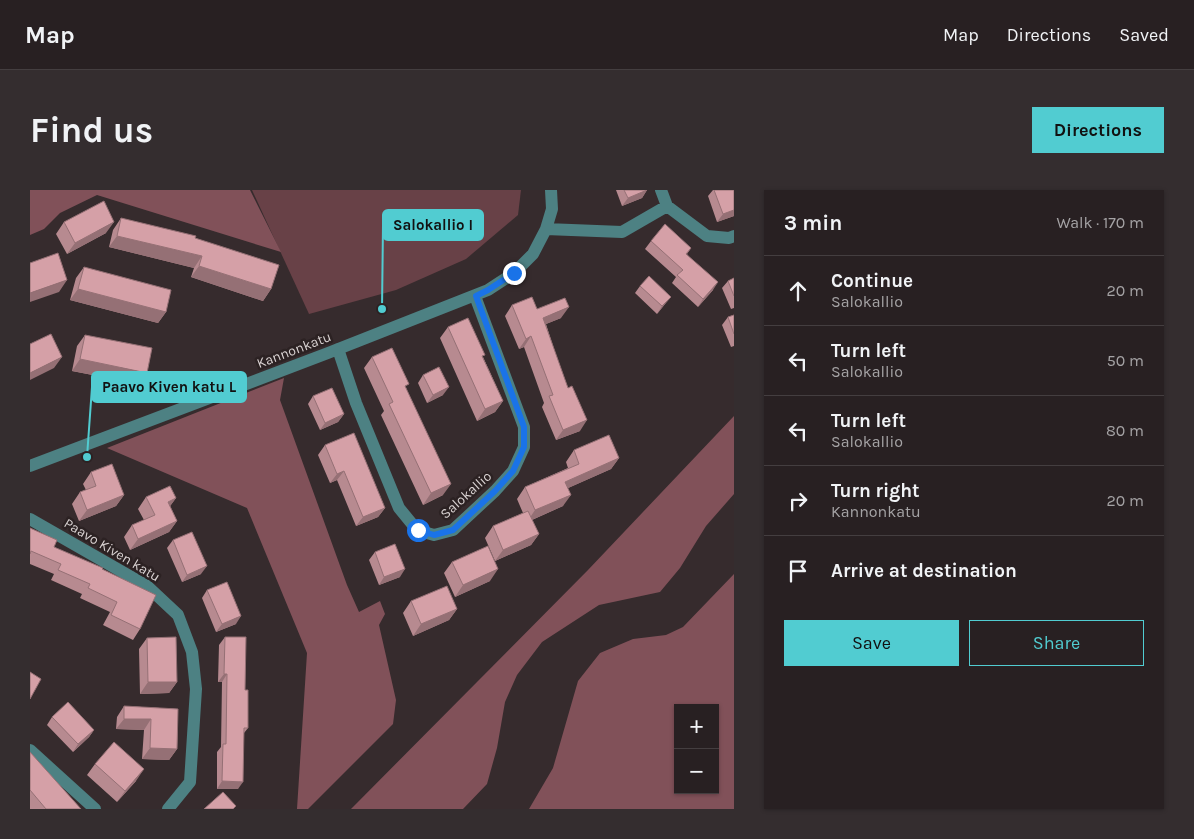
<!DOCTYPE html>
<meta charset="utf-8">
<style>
:root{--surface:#282022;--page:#342d2f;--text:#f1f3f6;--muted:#a5a3a5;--line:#443e40;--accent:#51ccd1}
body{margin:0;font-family:Karla,sans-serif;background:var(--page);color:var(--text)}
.controls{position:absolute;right:15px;bottom:15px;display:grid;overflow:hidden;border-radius:0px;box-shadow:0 1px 4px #0004}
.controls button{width:45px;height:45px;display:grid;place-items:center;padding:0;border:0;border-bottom:1px solid var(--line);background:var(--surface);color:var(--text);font:25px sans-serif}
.stop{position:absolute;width:15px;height:15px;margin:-11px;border:4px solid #1a73e8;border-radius:50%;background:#fff}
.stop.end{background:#1a73e8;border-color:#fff;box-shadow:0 1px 5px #0008}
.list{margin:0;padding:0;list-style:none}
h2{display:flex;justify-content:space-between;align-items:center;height:65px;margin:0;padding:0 20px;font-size:21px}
h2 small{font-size:16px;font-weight:400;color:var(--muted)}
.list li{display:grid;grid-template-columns:32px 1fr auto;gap:15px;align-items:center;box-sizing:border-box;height:70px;padding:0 20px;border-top:1px solid var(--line)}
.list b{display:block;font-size:19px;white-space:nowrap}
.list p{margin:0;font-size:16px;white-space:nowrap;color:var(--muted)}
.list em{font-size:16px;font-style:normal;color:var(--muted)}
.actions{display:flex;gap:10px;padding:15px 20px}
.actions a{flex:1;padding:11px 0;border:1px solid var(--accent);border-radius:0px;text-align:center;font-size:18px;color:var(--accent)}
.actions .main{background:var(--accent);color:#111}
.icon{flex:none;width:28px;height:28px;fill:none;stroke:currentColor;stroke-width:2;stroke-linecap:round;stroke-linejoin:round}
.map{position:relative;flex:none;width:704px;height:619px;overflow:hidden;border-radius:0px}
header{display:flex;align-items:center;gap:30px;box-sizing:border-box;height:70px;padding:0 25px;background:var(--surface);border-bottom:1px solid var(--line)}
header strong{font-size:24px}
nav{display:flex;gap:28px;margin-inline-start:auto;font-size:18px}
.intro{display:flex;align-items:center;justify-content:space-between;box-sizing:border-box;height:120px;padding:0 30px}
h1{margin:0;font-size:35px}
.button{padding:12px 22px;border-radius:0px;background:var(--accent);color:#111;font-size:18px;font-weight:700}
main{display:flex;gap:30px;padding:0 30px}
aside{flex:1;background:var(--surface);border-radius:0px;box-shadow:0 1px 4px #0004}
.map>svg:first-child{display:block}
.green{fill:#684147}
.forest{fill:#815159;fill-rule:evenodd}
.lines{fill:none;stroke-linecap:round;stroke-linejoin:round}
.minor{stroke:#4d8183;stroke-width:12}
.wall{fill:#b78a90}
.shaded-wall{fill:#957075}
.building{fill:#d5a0a7;stroke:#957075}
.route{stroke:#1a73e8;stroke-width:6}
.labels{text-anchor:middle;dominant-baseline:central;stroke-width:5;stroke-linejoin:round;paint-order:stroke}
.street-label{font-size:14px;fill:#dad3d3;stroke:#2c2223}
.leader{fill:none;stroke:#51ccd1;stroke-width:2}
.callout-dot{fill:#51ccd1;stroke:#2c2223;stroke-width:2}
.callout{fill:#51ccd1;stroke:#51ccd1;stroke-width:2}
.callout-label{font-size:15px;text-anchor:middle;font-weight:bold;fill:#111}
</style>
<header>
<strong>Map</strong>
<nav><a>Map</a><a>Directions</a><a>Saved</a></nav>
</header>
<div class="intro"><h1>Find us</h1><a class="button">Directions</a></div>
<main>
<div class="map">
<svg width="704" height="619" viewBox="0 0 704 619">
<rect width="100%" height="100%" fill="#362b2d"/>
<path class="green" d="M222,0h269l-3,25 -52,44 -70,31 -87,24z"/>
<path class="forest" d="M0,0h220l31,62 -184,-57 -37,18 -16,16 -14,6z
M254,188l-4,22 67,185 12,27 21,-11 5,13 -6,11 17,75 -3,24 -85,85h-11l10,-156 -60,-145 -140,-60z
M704,226v78l-28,32 -26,42 -20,24 -61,13 -57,37 -25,33 -12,27 -8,46 -10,36 -24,25h-112l237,-239z
M704,384v235h-205l24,-41 25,-87 22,-28 33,-14 33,-4 17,-8zM648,518h37v82h-37z"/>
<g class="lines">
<path class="minor" d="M631,0l6,16 40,30 22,2 5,-2
M516,39l76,3 45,-26
M308,159l18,54 43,105 18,22 17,5 19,-5 42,-39 18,-20 11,-24v-20l-49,-131
M0,276l298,-113 160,-63 26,-17 19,-19 13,-25 6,-20 -1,-19
M0,329l117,67 31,29 14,37 4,37 -6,93 -22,27
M0,560l65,59"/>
</g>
<path class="wall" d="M586,0h31l-5,8 -20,8z
M683,0h21v26l-17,6 -9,-26z
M91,28l74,20 76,51 -8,12 -72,-24 3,-9 -85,-21 4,-17z
M34,32l42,11 -39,21 -11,-20z
M621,51l40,7 -4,6 26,36 -15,17 -26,-24 4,-6 -31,-28z
M54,77l82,45 -8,11 -88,-23 6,-22z
M704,88v30l-3,1 -9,-21 6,-7z
M610,96l31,11 -6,7 -8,10 -22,-21z
M482,115l25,4 24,9 -15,6 34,107 -24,9 -14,-33 2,-4 -20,-56 -5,2 -14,-33z
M704,125v31l-3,1 -9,-22 6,-8z
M418,137l35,30 20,44 -8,11 -18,9 -37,-83z
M55,145l54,49 -67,-13 5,-25z
M342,167l34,31 37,107 -20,10 -42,-90 3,-4 -20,-43z
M393,185l20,20 -16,8 -9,-20z
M283,206l31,18 -6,8 -18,8 -12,-26z
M295,255l60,63 -7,9 -22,9 -19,-46 -7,3 -12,-28z
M544,260l45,8 -8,11 -43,19 -5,18 -31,14 7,14 -8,11 -36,16 -10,-23 8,-12 30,-13 -6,-14 8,-12 43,-19 -2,-6z
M61,282l33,23 -8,11 -37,15 -7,-17 8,-12 6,-2 -3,-6z
M116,307l30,1 -6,8 7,15 -8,11 -39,18 -6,-13 8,-12 12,-5 -6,-11z
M0,338l24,19 48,22 38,60 -7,11 -30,-15 7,-13 -30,-14 2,-4 -31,-14 3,-6 -24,-10z
M143,350l28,34 -19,8 -15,-34z
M345,362l25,25 -21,8 -10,-25z
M422,372l38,19 -35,16 -11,-24z
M177,400l29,34 -20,8 -14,-34z
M381,411l46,8 -8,11 -36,16 -10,-23z
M195,447l20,53 3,38 -4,5 -6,56h-21v-37l4,-5 1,-65h-4l1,-37z
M117,448l30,44 -8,11 -29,1 -1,-45z
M94,516l54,3 -1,40 -8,11 -27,-1 2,-29 -28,-1 1,-12z
M22,527l42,13 -5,7 -16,15 -26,-27z
M0,562l51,57h-51z
M65,574l41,17 -19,21 -30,-27z"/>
<path class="shaded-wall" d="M617,0l-5,8 -20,8 6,-8z
M704,20v6l-17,6 6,-8z
M84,32l-8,11 -39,21 8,-11z
M87,46l85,20 -8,12 -85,-21z
M169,76l72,23 -8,12 -72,-24z
M37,90l-8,12 -29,10v-9z
M688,92l-5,8 -15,17 5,-8z
M48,99l88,23 -8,11 -88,-23z
M641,107l-6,7 -8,10 5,-8z
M539,117l-8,11 -25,10 7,-10z
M501,146l-7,11 -5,2 7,-10z
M32,167l-8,11 -24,12v-7z
M50,169l67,14 -8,11 -67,-13z
M419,197l-6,8 -16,8 6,-8z
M473,211l-8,11 -18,9 8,-12z
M314,224l-6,8 -18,8 5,-7z
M557,230l-7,11 -24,9 7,-10z
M589,268l-8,11 -54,24 8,-11z
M314,281l-7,9 -7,3 7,-9z
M421,294l-8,11 -20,10 8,-12z
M94,305l-8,11 -37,15 8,-11z
M541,305l-8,11 -36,16 8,-12z
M146,308l-8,11v-7z
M355,318l-7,9 -22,9 7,-9z
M147,331l-8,11 -39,18 8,-11z
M509,344l-8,11 -36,16 8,-11z
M177,376l-6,8 -19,8 5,-7z
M375,379l-5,8 -21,8 5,-8z
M468,379l-8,12 -35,16 8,-12z
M427,419l-8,11 -36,16 8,-12z
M211,426l-5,8 -20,8 6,-8z
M194,484h3l-5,8h-4z
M118,492h29l-8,11 -29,1z
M94,529h27l-7,11 -28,-1z
M64,540l-5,7 -16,15 5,-8z
M120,558l27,1 -8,11 -27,-1z
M114,579l-8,12 -19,21 8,-11z
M192,591l21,1 -5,7h-21z"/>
<path class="building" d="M594,0h23l-19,8z
M684,0h20v20l-11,4z
M74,11l10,21 -39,21 -11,-21z
M91,28l75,18 -1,2 84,27 -8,24 -72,-23 3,-10 -85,-20z
M635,34l26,24 -5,6 32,28 -15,17 -26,-24 6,-5 -32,-29z
M28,63l9,27 -37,13v-30z
M54,77l87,23 -5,22 -88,-23z
M619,86l22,21 -9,9 -22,-20z
M704,88v18l-6,-15z
M502,107l5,12 28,-11 4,9 -26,11 25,70 4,-2 15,34 -24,10 -14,-34 4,-1 -22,-59 -5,3 -14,-34z
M704,125v19l-6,-17z
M438,128l17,37 -3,1 21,45 -18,8 -37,-82z
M21,144l11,23 -32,16v-29z
M55,145l67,13 -5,25 -67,-14z
M362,158l17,36 -4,2 46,98 -20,9 -42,-89 4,-2 -21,-45z
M409,177l10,20 -16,8 -10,-20z
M302,198l12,26 -19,9 -12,-27z
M324,243l31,75 -22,9 -19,-46 -7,3 -12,-29z
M579,245l10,23 -54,24 6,13 -36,15 -10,-23 54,-23 -5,-14z
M82,274l12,31 -37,15 -7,-18 16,-6 -5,-14z
M140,296l6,12 -8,4 9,19 -39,18 -6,-14 23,-10 -9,-18z
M498,321l11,23 -36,16 -10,-24z
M0,338l27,12 -3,7 49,21 -1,1 54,26 -16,34 -29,-14 6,-13 -29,-14 2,-4 -32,-14 3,-6 -30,-13 -1,3z
M162,342l15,34 -20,9 -14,-35z
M365,354l10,25 -21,8 -9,-25z
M458,356l10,23 -35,16 -11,-23z
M197,392l14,34 -19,8 -15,-34z
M417,396l10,23 -36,15 -10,-23z
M146,447l1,45h-29l-1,-44z
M195,447h21l-1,53h3v38h-4l-1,54 -21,-1 1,-37h3l1,-70h-3z
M0,482l11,7 -11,20z
M38,512l26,28 -16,14 -26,-27z
M94,516l54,3 -1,40 -27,-1 1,-29h-27z
M84,552l30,27 -19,22 -30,-27z
M0,562l51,57h-35l-16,-19z
M193,602l13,14 -3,3h-29z"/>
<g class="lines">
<path class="route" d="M388,340l16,5 19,-5 42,-39 18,-20 11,-24v-20l-48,-131 12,-6 26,-17"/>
</g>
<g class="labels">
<g class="street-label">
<text transform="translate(264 160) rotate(-21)">Kannonkatu</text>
<text transform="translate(436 305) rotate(-42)">Salokallio</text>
<text transform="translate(82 360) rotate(31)">Paavo Kiven katu</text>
</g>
</g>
<path class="leader" d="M352 119L353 35M57 267L62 197"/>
<g class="callout-dot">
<circle cx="352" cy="119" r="5"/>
<circle cx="57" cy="267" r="5"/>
</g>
<g class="callout">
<rect x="353" y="20" width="100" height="30" rx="5"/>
<rect x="62" y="182" width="154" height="30" rx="5"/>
</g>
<g class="callout-label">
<text x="403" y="40">Salokallio I</text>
<text x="139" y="202">Paavo Kiven katu L</text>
</g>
</svg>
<div class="controls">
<button>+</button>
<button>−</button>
</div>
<div class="stop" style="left:388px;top:340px"></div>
<div class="stop end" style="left:484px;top:83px"></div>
</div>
<aside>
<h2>3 min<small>Walk · 170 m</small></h2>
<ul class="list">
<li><svg class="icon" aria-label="ahead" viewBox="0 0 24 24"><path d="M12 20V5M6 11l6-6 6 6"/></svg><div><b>Continue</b><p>Salokallio</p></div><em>20 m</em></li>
<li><svg class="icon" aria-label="left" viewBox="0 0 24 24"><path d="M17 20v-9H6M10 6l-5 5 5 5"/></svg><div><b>Turn left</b><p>Salokallio</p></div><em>50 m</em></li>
<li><svg class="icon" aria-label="left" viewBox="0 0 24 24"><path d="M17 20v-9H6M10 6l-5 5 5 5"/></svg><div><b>Turn left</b><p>Salokallio</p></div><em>80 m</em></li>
<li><svg class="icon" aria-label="right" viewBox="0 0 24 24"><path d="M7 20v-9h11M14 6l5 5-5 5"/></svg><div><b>Turn right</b><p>Kannonkatu</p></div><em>20 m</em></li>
<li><svg class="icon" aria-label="arrive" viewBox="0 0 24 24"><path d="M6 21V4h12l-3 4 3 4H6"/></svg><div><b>Arrive at destination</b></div></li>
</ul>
<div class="actions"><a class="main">Save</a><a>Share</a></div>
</aside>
</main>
